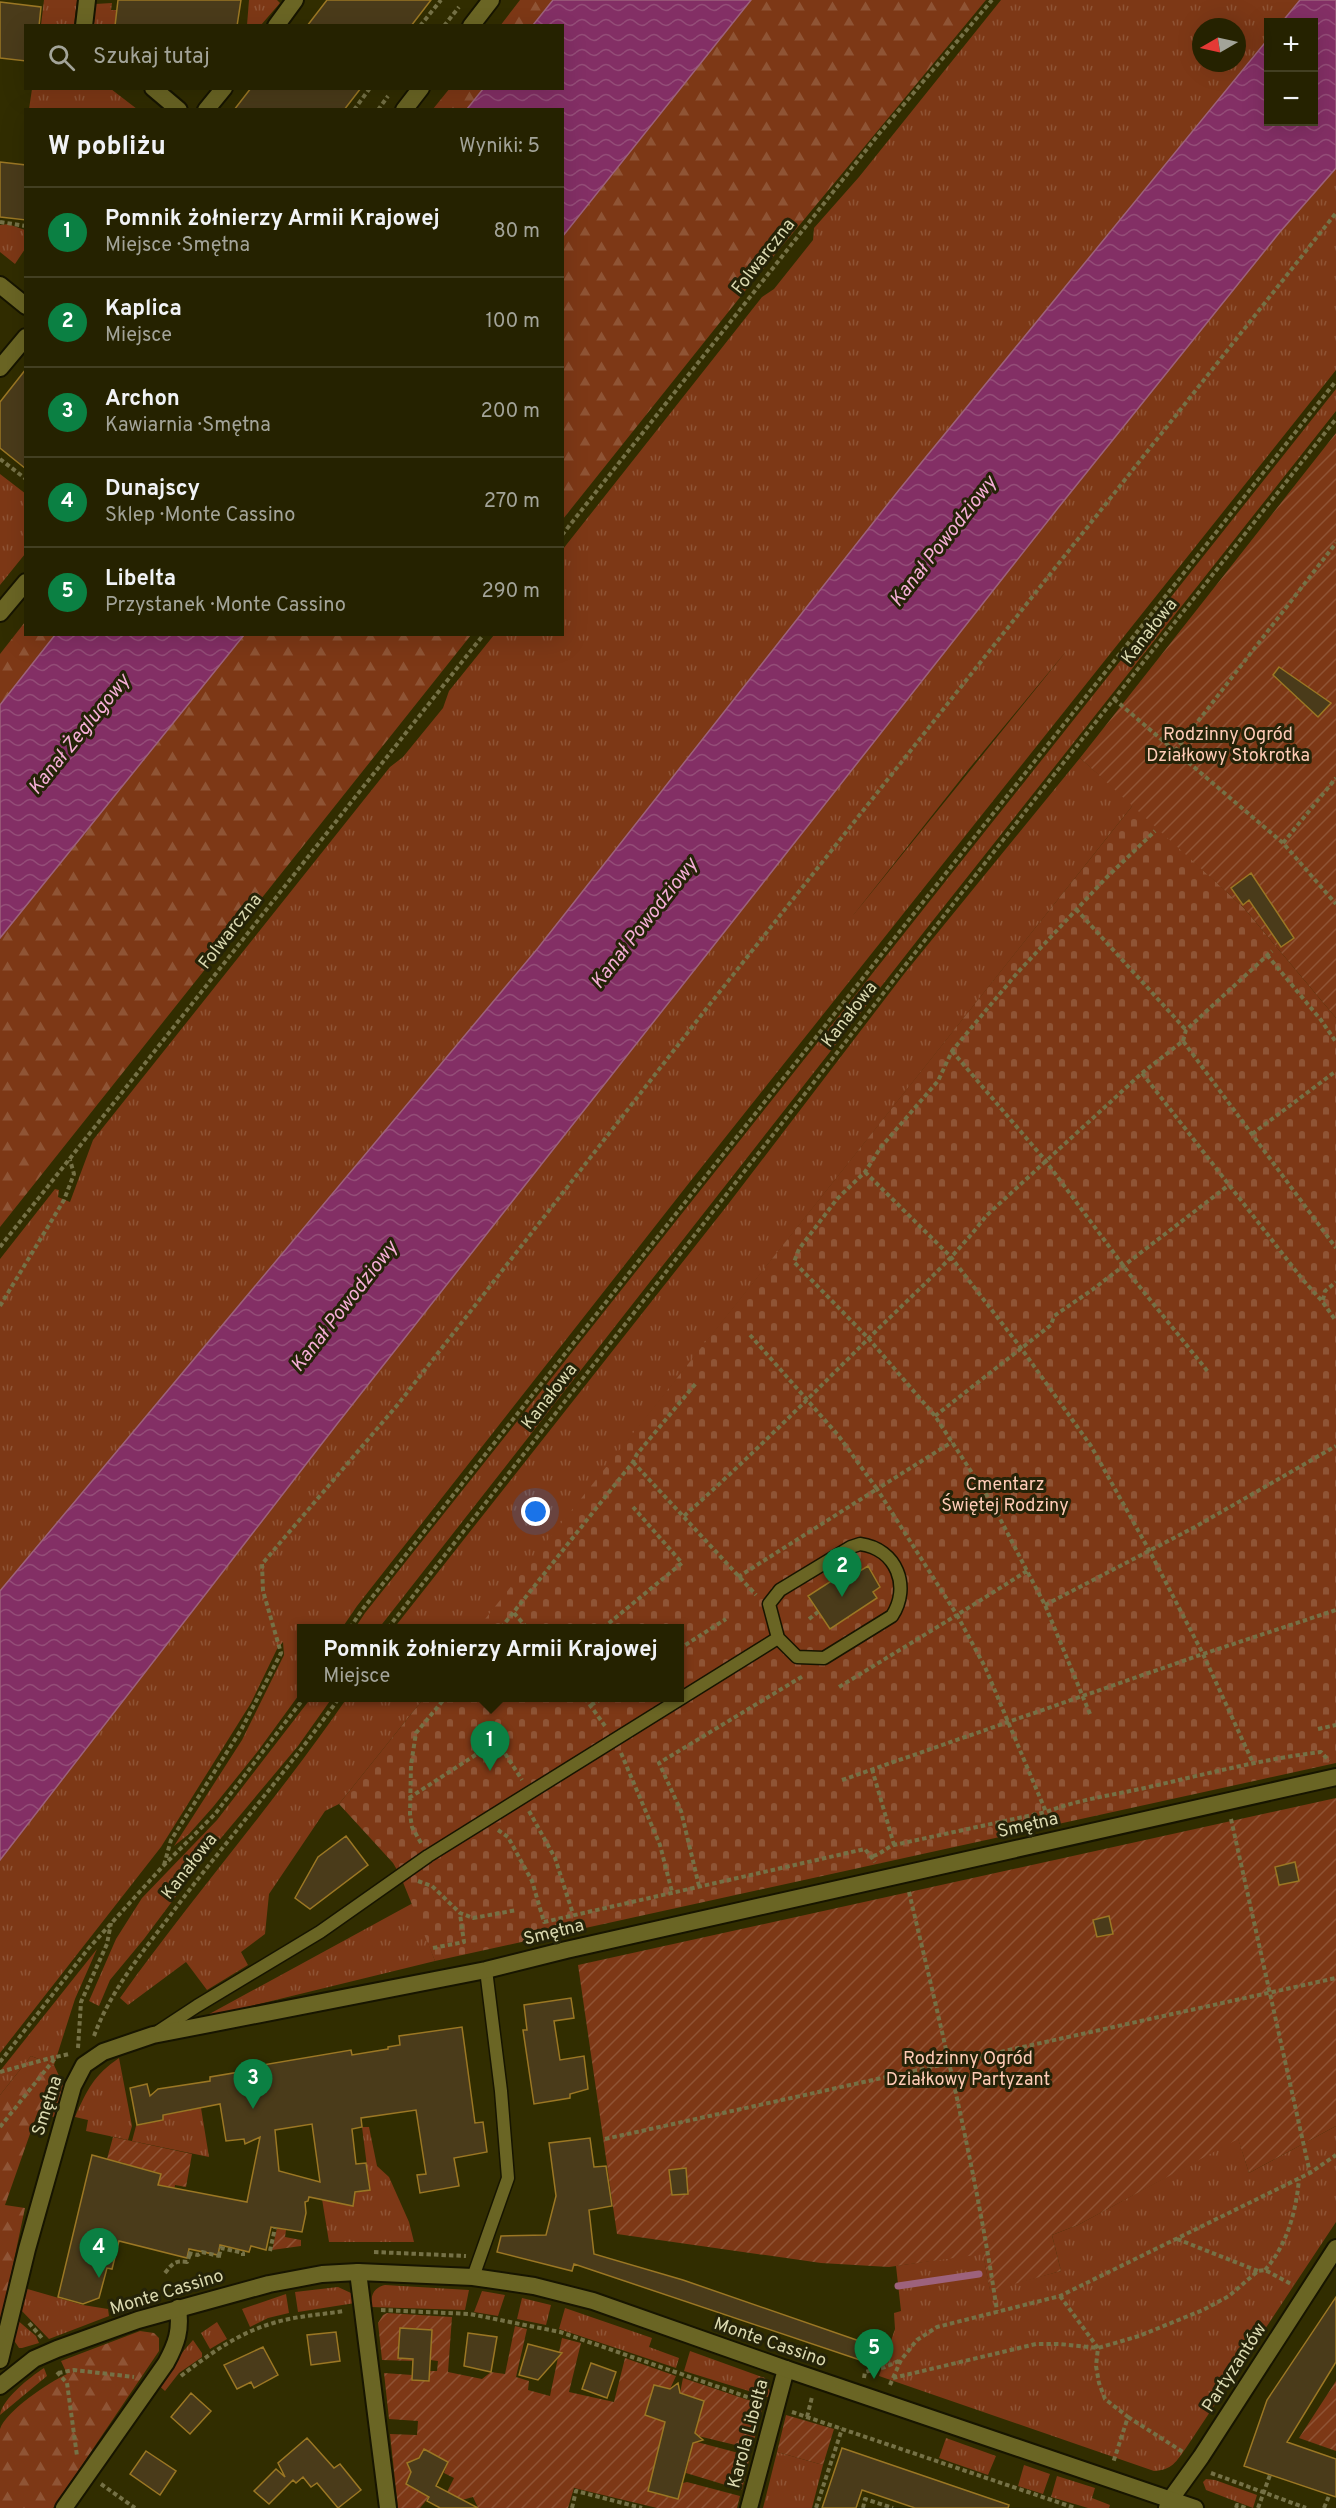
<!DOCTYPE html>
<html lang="pl">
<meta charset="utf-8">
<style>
:root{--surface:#252200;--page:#2d2a0a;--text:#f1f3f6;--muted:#a3a499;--line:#423f22;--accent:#0b8043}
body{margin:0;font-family:Overpass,sans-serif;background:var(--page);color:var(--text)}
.controls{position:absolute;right:18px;top:18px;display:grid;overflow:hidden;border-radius:0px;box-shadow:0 6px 24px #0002}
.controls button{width:54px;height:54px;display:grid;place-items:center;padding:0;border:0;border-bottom:2px solid var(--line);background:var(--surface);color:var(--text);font:30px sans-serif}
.compass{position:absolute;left:1192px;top:18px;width:54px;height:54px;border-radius:50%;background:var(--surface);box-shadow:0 6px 24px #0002;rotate:261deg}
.you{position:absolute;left:536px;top:1512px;width:21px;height:21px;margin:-15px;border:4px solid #fff;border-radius:50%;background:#1a73e8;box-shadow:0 0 0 9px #1a73e833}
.badge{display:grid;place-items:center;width:39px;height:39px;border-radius:50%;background:var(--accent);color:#fff;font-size:20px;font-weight:700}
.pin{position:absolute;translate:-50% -50px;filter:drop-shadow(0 2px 3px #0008)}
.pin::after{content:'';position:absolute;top:32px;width:21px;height:18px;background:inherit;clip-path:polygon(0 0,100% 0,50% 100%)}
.popup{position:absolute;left:297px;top:1624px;width:387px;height:78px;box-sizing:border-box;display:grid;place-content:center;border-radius:0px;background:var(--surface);filter:drop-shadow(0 2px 4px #0005);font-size:20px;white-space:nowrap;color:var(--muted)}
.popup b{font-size:22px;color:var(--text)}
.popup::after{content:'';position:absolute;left:50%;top:100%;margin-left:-12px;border:12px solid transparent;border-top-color:var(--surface)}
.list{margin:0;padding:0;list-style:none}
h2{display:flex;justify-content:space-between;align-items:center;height:78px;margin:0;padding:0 24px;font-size:26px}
h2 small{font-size:20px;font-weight:400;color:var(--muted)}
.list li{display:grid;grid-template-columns:39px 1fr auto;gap:18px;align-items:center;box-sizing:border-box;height:90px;padding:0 24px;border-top:2px solid var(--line)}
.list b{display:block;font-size:22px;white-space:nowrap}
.list p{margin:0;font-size:20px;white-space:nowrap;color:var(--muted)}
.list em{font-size:20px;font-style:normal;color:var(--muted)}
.icon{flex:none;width:33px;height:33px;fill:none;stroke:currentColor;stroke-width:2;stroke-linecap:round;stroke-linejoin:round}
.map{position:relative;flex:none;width:1336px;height:2508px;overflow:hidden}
.search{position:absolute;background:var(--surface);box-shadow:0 6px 24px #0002;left:24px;top:24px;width:540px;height:66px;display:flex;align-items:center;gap:15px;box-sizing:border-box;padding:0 21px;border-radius:0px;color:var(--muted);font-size:22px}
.panel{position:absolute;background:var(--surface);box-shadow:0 6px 24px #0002;left:24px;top:108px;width:540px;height:528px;border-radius:0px}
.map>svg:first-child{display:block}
.grass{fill:url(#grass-tufts);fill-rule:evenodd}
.forest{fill:url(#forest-firs)}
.cemetery{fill:url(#cemetery-stones)}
.garden{fill:url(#garden-furrows)}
.water{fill:url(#water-waves);stroke:#9d627c;stroke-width:1.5}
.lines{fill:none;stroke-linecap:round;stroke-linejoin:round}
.stream{stroke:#9d627c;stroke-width:7}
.building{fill:#4a3b1a;stroke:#9b7724;stroke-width:1.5;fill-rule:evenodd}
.service-casing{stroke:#171500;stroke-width:15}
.minor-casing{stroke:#171500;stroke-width:20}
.tertiary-casing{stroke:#171500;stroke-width:20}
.path{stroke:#757146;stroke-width:4;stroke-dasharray:4.5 3;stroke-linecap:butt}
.service{stroke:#6a6524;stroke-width:12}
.minor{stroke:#6a6524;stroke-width:16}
.tertiary{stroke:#6a6524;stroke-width:16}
.labels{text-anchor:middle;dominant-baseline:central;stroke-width:6;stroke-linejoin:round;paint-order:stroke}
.street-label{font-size:18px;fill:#dbd9b0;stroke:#252308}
.park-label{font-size:18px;fill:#ffccb7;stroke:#252308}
.water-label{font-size:20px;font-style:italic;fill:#f6afd7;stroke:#252308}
</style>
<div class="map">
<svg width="1336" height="2508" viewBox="0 0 1336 2508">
<defs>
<pattern id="grass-tufts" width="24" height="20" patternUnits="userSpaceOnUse" patternTransform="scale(1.5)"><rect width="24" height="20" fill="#7d3816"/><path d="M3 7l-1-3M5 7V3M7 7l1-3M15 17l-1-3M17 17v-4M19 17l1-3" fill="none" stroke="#8f5435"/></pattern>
<pattern id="forest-firs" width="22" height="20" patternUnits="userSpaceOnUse" patternTransform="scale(1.5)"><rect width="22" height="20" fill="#7d3816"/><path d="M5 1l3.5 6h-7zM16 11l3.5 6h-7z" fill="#8f5435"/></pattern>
<pattern id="cemetery-stones" width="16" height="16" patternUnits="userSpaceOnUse" patternTransform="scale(1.5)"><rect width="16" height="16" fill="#7d3816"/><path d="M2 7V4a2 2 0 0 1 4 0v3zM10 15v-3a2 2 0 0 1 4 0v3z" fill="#8f5435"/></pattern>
<pattern id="garden-furrows" width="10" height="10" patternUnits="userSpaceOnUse" patternTransform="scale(1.5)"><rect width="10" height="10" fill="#7d3816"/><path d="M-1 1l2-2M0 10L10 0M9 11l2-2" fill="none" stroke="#8f5435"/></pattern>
<pattern id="water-waves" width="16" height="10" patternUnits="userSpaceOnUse" patternTransform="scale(1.5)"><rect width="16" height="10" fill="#832f65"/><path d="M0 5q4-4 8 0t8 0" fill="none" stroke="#944d78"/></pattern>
</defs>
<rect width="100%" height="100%" fill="#312d00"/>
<path class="grass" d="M44,0h33l-3,25h-33z
M249,0h28l3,3 -19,22h-14z
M1001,0h299l-18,22h-14v17l-369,451 -361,458 -538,643v-332l55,-70 4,1 -1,7 12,5 23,-62 297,-373 13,-10 40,-49 6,-17 45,-56 68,-1 1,-85 199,-252 12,-8 39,-49 1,-12 45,-51zM1201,27h36v36h-36z
M112,3l-1,7h6l-2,15h-21l-2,-9 3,-12z
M32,89h79l26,20h-108z
M1336,168v202l-647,813 -332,423 -15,22h-41v64l-43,59 -45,56 -24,27 -15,12 68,-106 42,-85 -1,-13 -6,7 -26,54 -90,144 -161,206v-193l337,-436 721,-916 221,-275zM1068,649l-217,269 117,-148z
M8,224l17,6v19l-10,15 -15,-12v-27z
M1336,389v22l-409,517 -548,700h-24l10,-15z
M0,474l26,20 -1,60 -25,31z
M1080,758l53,47 -654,823h-85l332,-421 178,-233z
M311,1698h21l-34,48 -92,110 -62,83 -34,41 -11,26 -10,-5 27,-62 26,-41 75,-78z
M347,1698h77l-85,106 -14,7 -56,83 -4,40 -24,18 7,13 -41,25 -21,-28 -58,43 -8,-7c73,-102 156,-197 227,-300z
M413,1903l22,58 -233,57z
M97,1949l-22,50 -21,66 -23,-9 -31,39v-24z
M119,2058l13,68 -4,14 -42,-9 2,-11 -13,-3c12,-27 19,-42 44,-59z
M201,2108l8,49 -77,-16 4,-15 27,-6v-5z
M1336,2126v96l-150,226c-10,14 -14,22 -32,23l-275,-95 16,-47 -1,-16 7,-2 -5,-45 87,-13 7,37 71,-19 -9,-36 26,-10 160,-87 11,35z
M362,2127h7l8,39 12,11 20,45 5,20h-85l-7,-43 48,-9z
M385,2285l84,5 -4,20 -94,-3c0,-12 2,-19 14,-22z
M338,2287l13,6 4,10 -57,9 -3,-20z
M24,2288l59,17 25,4 1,7 -60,23 -30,-31z
M482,2291l23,4 -7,21 -24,-4z
M286,2294l3,19 -21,5 -18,9 -8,-18z
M522,2298l29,7 -5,20 -29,-6z
M565,2308l87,30 -3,9 30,11 -3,10 -117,-39z
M16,2319l20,17 3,7 -17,5h-3l-6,-9z
M217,2322l10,17 -17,10 -9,-16z
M193,2340l9,13v4l-23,16 -14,18 -9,-8z
M690,2351l75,27 5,14 -2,5 -84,-26z
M44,2368l3,8 -47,39c2,-16 30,-38 44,-47z
M946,2438l50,18 -8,19 -49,-17z
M777,2452l46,13 -11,43h-49z
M1024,2465l26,9 -7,20 -25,-8z
M1057,2476l38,12 -3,10 18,7 -1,3h-21l-37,-11z
M1206,2479l9,1 42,15 -4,13 -47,-18 -3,-8z"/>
<path class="forest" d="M520,0h33l-20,25 -33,1z
M751,0h235l-237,286 -186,233v-283z
M450,88h33v1l-16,20h-34z
M25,622l1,12 29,1 -55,70v-51z
M244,635h227l-471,592v-289z
M31,2056l23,9 11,24 -10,28 -18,-3 -32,91 20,3 -25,118v-231z
M140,2331l14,2 5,5v13l-106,157h-53c0,-16 0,-67 0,-79 6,-18 49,-47 67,-55l-6,-13z"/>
<path class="cemetery" d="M1133,805l110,102 93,111v745l-901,198 -35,-86 -7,-12 -54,-59 85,-106h255v-70h-201z"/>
<path class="garden" d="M1336,433v585l-93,-111 -163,-149z
M1336,1798v328l-87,47 -11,-34 -160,86 -26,10 9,36 -71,20 -7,-37 -94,13 -68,-4 -204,-29 -39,-269z
M113,2137l79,17 -6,33 -11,-2 -3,19 -49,-35 1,-6 -17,-4z
M277,2228l9,2 -1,7 16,3v6l-29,4z
M387,2313l65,4 -4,55 34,7 9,-7 14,2 10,-48 12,3 -11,48 13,4 -1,9 22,6 12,-58 19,5 -12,49 45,10 11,-44 51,18 -6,13 -16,-4 -9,29 21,6 -17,71 29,8 5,-16 4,-1 53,14 -3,12h-80l-83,-20 -6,20h-90l-5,-11 -29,8 13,-11 -18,14 15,-30 -10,-5 4,-11 -24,-13 -18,35 23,13 -9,11h-22l-8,-74 27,1 1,-14 -29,-2 -5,-46 28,2v5l17,1 1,-10h7l1,-10 -8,-1 2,-30 -31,-2 12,33 -31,-1 -4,-37 5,-8z
M683,2378l80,27 -11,44 -54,-13 -3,-3 9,-32 -24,-8z
M1336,2381v70l-37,-13z
M786,2415l48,14 -11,36 -46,-13z
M697,2442l53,14 -8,34 -56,-17 7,-30z"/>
<path class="water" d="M553,0h198l-188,236 -1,-126 -95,-1 16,-20 79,-1v-62l-29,-1z
M1300,0h36v168l-57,65 -221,275 -721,916 -337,436v-269l538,-643 361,-458 369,-451v83h46v-100h-32z
M55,635h189l-244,303v-233z"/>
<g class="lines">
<path class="stream" d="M898,2286l81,-12"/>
</g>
<path class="building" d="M118,0h123l-4,26h-122z
M327,0h104l-20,26h-104z
M0,2l41,5 -2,19h-13v35l-26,-3z
M251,88h110l-17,22h-110z
M0,162l26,3v55l-26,-3z
M26,369v100l-26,-21v-46z
M1279,667l52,36 -13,14 -45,-42z
M1251,873l43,65 -13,9 -32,-47 -6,5 -12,-17z
M856,1565l4,6 8,-5 12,21 -7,5 4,6 -47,31 -22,-33z
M346,1836l22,29 -58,44 -15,-11 23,-41z
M1295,1862l4,19 -20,4 -4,-18z
M1109,1916l4,18 -16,3 -4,-17z
M571,1998l3,20 -20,3 6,39 24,-4 4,33 -18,5v4l-36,6 -11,-74h4l-3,-25z
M462,2027l13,96 8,-1 4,30 -33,6 5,28 -39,7 -3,-18 9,-1 -10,-64 -55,8 1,9 -10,2 4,35 10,-1 4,27 -15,2 -2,14 -44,-9 -1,4 -3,1 1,11 -4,19 -31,-5 -5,23 -15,-4 -2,6 -29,-7 -2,10 -29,-6 -2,9 -68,-17 -7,28 -5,-1 -8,30 -16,6 -25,-7 34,-142 69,19 -3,11 89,17 13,-65 -15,7 -1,-5 -18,2 -6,-37 -57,11v5l-26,5 -7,-37 17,-4 3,12 8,-7 52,-8v-4l29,-5v-3l112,-19 1,5 36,-6v-2l12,-2 -1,-9zM312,2124l8,58 -41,-11 -4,-41z
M590,2138l4,29 12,-1 6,40 -23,4 5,44 89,26 188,65 9,4 -5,16 -301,-101 -2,7 -75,-19 4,-16 45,-1 10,-39 -7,-53z
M686,2168l2,26 -16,1 -3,-25z
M1336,2297v65l-49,80 49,17v38l-92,-31 23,-66z
M400,2328l32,2 -3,51 -17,-1 1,-21 -15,-1z
M336,2332l4,29 -29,4 -4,-30z
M468,2333l29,4 -6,35 -27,-6z
M528,2344l34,9 -24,27 -19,-5z
M263,2347l15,28 -24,13 -3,-6 -14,7 -13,-24z
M591,2363l25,9 -9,26 -25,-9z
M678,2383l2,10 24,8 -9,32 8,7 -10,3 -15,56 -30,-8 17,-69 -20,-7 9,-30 16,4z
M191,2393l20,18 -21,23 -19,-17z
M307,2438l27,30 6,-4 21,26 -23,18 -21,-25 -6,4 -8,-10 -7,6 -3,-3 -24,24 -15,-13 22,-22 9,8 -7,-14z
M842,2448l167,57 -1,3h-93l-53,-18 -6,18h-34z
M424,2449l24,13 -12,24 42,22h-38l-13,-7 2,-4 -23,-13 5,-12 -4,-9 12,-5z
M146,2451l30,20 -16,24 -30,-21z"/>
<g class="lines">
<defs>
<path id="service" d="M860,1544c37,5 51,43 32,72l-68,42 -27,-1 -19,-19 -9,-34 11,-14 71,-43z
M159,2031l38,-25 123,-74 108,-76 350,-218
M473,2277l35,-99 -7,-87 -15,-121"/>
<path id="minor" d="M84,26l3,-26
M276,26l19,-26
M471,26l20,-26
M153,88l26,22
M206,110l18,-22
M404,110l17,-22
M0,285l26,21
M0,368l26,-31
M0,613l26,-31
M358,2272l30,236
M0,2360l27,-111 46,-163 11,-21 19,-13 50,-17 333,-65 80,-20 770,-173
M64,2508l102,-145c11,-20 15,-33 12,-55
M749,2508l37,-139
M1167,2508l3,-8 31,-43 135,-209"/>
<path id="tertiary" d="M0,2386l34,-27 23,-10 81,-29 131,-36 53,-10 36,-2 115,5 61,9 59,15 193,68 409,139"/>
</defs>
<use href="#service" class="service-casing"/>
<use href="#minor" class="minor-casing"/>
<use href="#tertiary" class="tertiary-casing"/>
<path class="path" d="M420,26l21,-26
M444,26l15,-19
M354,110l16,-22
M378,110l10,-14
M0,222l26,4
M0,459l26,20
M562,535l316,-400 114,-135
M1114,699l169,144 53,61
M1175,751l161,-208
M1283,843l53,-65
M1076,909l110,121
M1267,955l54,65 15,22
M1183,1041l3,-11 86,-79
M952,1051l93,109 86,116 78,97
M1142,1073l161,207 19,21 14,20
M1252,1134l84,-63
M865,1172l85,84 71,92 70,98 58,104 54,104 50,109
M0,1247l484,-613
M1323,1300l2,-9 11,-9
M0,1306l64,-106 10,-26 -4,-14
M935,1416l116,-91 3,-9 38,-26 137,-105
M633,1462l123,133
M684,1516c64,-57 124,-117 185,-178 40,-40 83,-77 117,-122l156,-143 41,-32 153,207
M1027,1571l-70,44 28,52 61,145c34,-13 68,-17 103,-25 57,-13 114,-28 172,-35l8,9
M738,1577l139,-88 -39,-54 -88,-100
M1045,1605l150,-78 141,-81
M514,1613l13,15
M809,1619l9,-7
M350,1628l12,-18 974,-1229
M388,1628l665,-852 283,-357
M501,1628l132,-166 4,-8 60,-72
M603,1628l79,-65 -49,-56
M679,1649l47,-30
M839,1687l118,-72 -80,-126 75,-47
M585,1698l20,28
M591,1705l12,-7
M1090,1714l-45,-109 -18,-34 -34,-66 -58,-89 -66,-77 -75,-77 5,-13 38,-50 28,-27 16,-25 57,-66 14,-30 66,-79 88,-94 49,-47
M1318,1729l18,-4
M621,1753l39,92 12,47
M872,1769l22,76
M842,1780l361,-126 133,-44
M409,1798l88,-57 25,39
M529,1811l26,47 18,56
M1231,1819l79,354
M498,1830l10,7 24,44 12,41 321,-73 10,13
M421,1843l-9,-16 -2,-13 1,-49 5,-32 29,-35
M873,1856c8,-2 13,-8 21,-11l152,-33
M164,1865l7,-25 70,-110 40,-77 -18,-62 -1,-27 137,-161 311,-399 626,-791
M418,1881l14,5 28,27 13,5 44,-8
M699,1886l-18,-75 -22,-48 144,-87
M909,1892c33,139 67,278 88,419
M433,1948l31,-6 -4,-28
M94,2036c16,-44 47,-82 75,-119 55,-74 117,-144 170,-219
M78,2048l3,-46 26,-58 4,-21
M0,2062l88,-113 76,-84 51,-51 89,-116
M0,2072l54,-15
M0,2127l56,-70 13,-3
M605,2139l731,-161
M1177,2239l81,32
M270,2251l5,-23
M374,2252l92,4
M188,2253l10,2 4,-3 17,4v4
M219,2256l2,-8 22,5v3
M1265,2270c22,-25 31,-58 34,-91
M165,2273c7,-9 10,-13 22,-11l3,-8
M1060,2296l38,52 -2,18 3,17 6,16 23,18 -15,46
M381,2310l89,4 90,18 199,69
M29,2323l13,15
M57,2372l10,11 10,73
M58,2373l16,-3 60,7
M181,2376c27,-21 56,-42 89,-52 24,-8 49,-9 74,-13
M864,2378l1,-6 20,-5 16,-7
M893,2378l8,-18 16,-20 20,-13 123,-31 250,-123 26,-18
M890,2385l3,-7 143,-34h24l38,4 41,-12 64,-26 26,-14 29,-25 7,-1 28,15
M792,2412l283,96
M807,2417l5,-20
M1128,2417l55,35
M1211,2473l95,35
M101,2484l34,24
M572,2508l4,-17 66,17
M816,2508l26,-79
M863,2508l2,-9 28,9
M1236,2508l1,-3 9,3
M1258,2508l12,-33
M1324,2508l5,-12"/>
<use href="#service" class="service"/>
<use href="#minor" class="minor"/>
<use href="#tertiary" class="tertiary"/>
</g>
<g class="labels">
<g class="street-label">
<text transform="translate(764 257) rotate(-52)">Folwarczna</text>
<text transform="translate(1150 632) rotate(-52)">Kanałowa</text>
<text transform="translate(231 932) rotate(-52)">Folwarczna</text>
<text transform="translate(850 1015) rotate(-52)">Kanałowa</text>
<text transform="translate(550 1397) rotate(-52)">Kanałowa</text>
<text transform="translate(1028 1826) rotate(-13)">Smętna</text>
<text transform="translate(190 1867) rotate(-52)">Kanałowa</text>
<text transform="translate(554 1933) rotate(-14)">Smętna</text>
<text transform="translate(48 2106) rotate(-72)">Smętna</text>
<text transform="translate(167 2293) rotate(-17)">Monte Cassino</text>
<text transform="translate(770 2343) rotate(19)">Monte Cassino</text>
<text transform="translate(1235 2368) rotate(-57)">Partyzantów</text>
<text transform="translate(749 2434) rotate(-75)">Karola Libelta</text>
</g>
<g class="park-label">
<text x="1228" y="735">Rodzinny Ogród<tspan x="1228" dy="21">Działkowy Stokrotka</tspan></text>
<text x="1005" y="1485">Cmentarz<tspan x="1005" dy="21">Świętej Rodziny</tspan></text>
<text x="968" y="2059">Rodzinny Ogród<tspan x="968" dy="21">Działkowy Partyzant</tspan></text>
</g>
<g class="water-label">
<text transform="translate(944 542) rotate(-52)">Kanał Powodziowy</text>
<text transform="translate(80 735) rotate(-51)">Kanał Żeglugowy</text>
<text transform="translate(645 924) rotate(-52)">Kanał Powodziowy</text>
<text transform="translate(345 1307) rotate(-52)">Kanał Powodziowy</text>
</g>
</g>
</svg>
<div class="controls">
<button>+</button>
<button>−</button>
</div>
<svg class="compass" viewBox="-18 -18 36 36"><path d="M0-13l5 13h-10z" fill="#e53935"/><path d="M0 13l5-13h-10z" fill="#a3a499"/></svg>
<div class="you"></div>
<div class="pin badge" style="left:490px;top:1771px">1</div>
<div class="popup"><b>Pomnik żołnierzy Armii Krajowej</b>Miejsce</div>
<div class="pin badge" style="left:842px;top:1597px">2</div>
<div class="pin badge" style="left:253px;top:2109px">3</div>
<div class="pin badge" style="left:99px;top:2278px">4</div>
<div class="pin badge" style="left:874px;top:2379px">5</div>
<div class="search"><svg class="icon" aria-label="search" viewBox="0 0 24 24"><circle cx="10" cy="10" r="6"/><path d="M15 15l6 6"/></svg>Szukaj tutaj</div>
<section class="panel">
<h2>W pobliżu<small>Wyniki: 5</small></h2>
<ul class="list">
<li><span class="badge">1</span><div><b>Pomnik żołnierzy Armii Krajowej</b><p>Miejsce · Smętna</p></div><em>80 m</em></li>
<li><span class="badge">2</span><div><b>Kaplica</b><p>Miejsce</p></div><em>100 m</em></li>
<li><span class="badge">3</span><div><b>Archon</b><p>Kawiarnia · Smętna</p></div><em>200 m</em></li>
<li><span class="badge">4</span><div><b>Dunajscy</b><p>Sklep · Monte Cassino</p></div><em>270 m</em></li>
<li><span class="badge">5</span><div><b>Libelta</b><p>Przystanek · Monte Cassino</p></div><em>290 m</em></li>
</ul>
</section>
</div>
